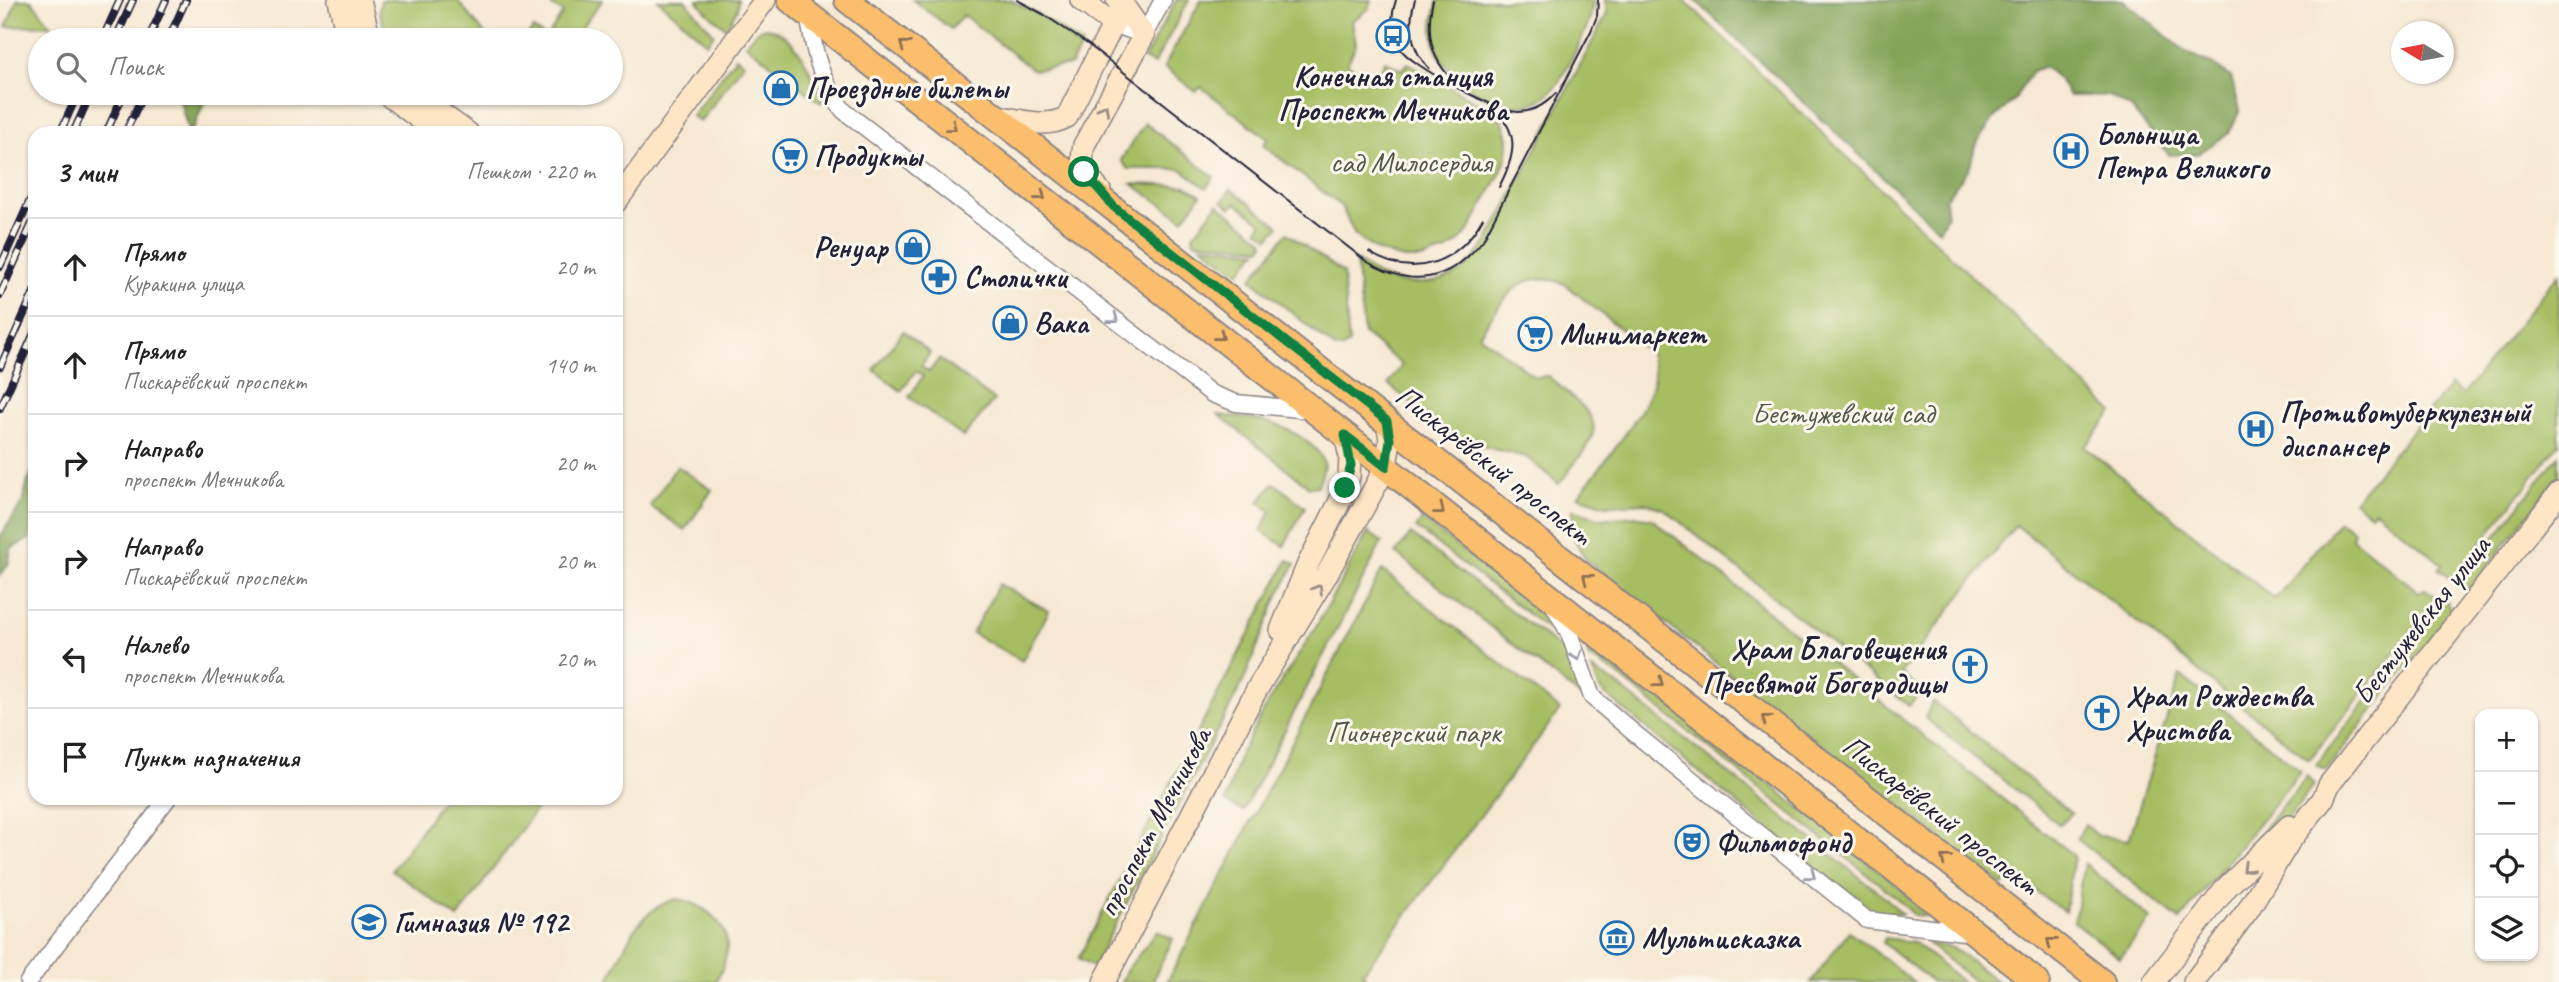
<!DOCTYPE html>
<html lang="ru">
<meta charset="utf-8">
<style>
:root{--surface:#fff;--page:#f2f2f2;--text:#222;--muted:#767676;--line:#e0e0e0}
body{margin:0;font-family:Caveat,sans-serif;background:var(--page);color:var(--text)}
.controls{position:absolute;right:21px;bottom:21px;display:grid;overflow:hidden;border-radius:14px;box-shadow:0 2px 5px #0004}
.controls button{width:63px;height:63px;display:grid;place-items:center;padding:0;border:0;border-bottom:2px solid var(--line);background:var(--surface);color:var(--text);font:35px sans-serif}
.compass{position:absolute;left:2391px;top:21px;width:63px;height:63px;border-radius:50%;background:var(--surface);box-shadow:0 2px 5px #0004;rotate:280deg}
.stop{position:absolute;width:21px;height:21px;margin:-16px;border:5px solid #0b8043;border-radius:50%;background:#fff}
.stop.end{background:#0b8043;border-color:#fff;box-shadow:0 2px 7px #0008}
.list{margin:0;padding:0;list-style:none}
h2{display:flex;justify-content:space-between;align-items:center;height:91px;margin:0;padding:0 28px;font-size:30px}
h2 small{font-size:23px;font-weight:400;color:var(--muted)}
.list li{display:grid;grid-template-columns:46px 1fr auto;gap:21px;align-items:center;box-sizing:border-box;height:98px;padding:0 28px;border-top:2px solid var(--line)}
.list b{display:block;font-size:26px;white-space:nowrap}
.list p{margin:0;font-size:23px;white-space:nowrap;color:var(--muted)}
.list em{font-size:23px;font-style:normal;color:var(--muted)}
.icon{flex:none;width:38px;height:38px;fill:none;stroke:currentColor;stroke-width:2;stroke-linecap:round;stroke-linejoin:round}
.map{position:relative;flex:none;width:2559px;height:982px;overflow:hidden}
.search{position:absolute;background:var(--surface);box-shadow:0 2px 5px #0004;left:28px;top:28px;width:595px;height:77px;display:flex;align-items:center;gap:18px;box-sizing:border-box;padding:0 24px;border-radius:38px;color:var(--muted);font-size:26px}
.panel{position:absolute;background:var(--surface);box-shadow:0 2px 5px #0004;left:28px;top:126px;width:595px;height:679px;border-radius:21px}
.map>svg:first-child{display:block}
.green{fill:#a6bd62;stroke:#64704e;stroke-width:2}
.forest{fill:#84a458;stroke:#53634a;stroke-width:2}
.lines{fill:none;stroke-linecap:round;stroke-linejoin:round}
.street-casing{stroke:#8c8587;stroke-width:19}
.secondary-casing{stroke:#8c8587;stroke-width:24}
.primary-casing{stroke:#8c8587;stroke-width:28}
.street{stroke:#fff;stroke-width:16}
.secondary{stroke:#fde5c5;stroke-width:21}
.primary{stroke:#fabe6d;stroke-width:24}
.tram{stroke:#22223b;stroke-width:2}
.rail-casing{stroke:#22223b;stroke-width:8}
.rail{stroke:#fbf7ec;stroke-width:5;stroke-dasharray:16;stroke-linecap:butt}
.oneway{stroke:#8e7054}
.oneway2{stroke:#9a8d87}
.oneway3{stroke:#9c9ca7}
.route{stroke:#0b8043;stroke-width:9}
.labels{text-anchor:middle;dominant-baseline:central;stroke-width:6;stroke-linejoin:round;paint-order:stroke}
.poi-label{font-size:30px;font-weight:bold;fill:#22223b;stroke:#fbf7ec;text-anchor:start}
.park-label{font-size:30px;fill:#505849;stroke:#fbf7ec}
.street-label{font-size:30px;fill:#22223b;stroke:#fbf7ec}
</style>
<div class="map">
<svg width="2559" height="982" viewBox="0 0 2559 982">
<rect width="100%" height="100%" fill="#fbf7ec"/>
<filter id="ink" filterUnits="userSpaceOnUse"><feTurbulence type="fractalNoise" baseFrequency=".0143" numOctaves="2"/><feDisplacementMap in="SourceGraphic" scale="14" xChannelSelector="R" yChannelSelector="G"/><feConvolveMatrix kernelMatrix="1 2 1 2 8 2 1 2 1" color-interpolation-filters="sRGB"/></filter>
<filter id="wash" filterUnits="userSpaceOnUse"><feTurbulence type="fractalNoise" baseFrequency=".00686" numOctaves="4" result="noise"/><feDisplacementMap in="SourceGraphic" scale="28" xChannelSelector="R" yChannelSelector="G"/><feGaussianBlur stdDeviation="1.57" result="paint"/><feColorMatrix in="noise" values="0 0 0 0 0 0 0 0 0 0 0 0 0 0 0 0 0 1.4 0 .05"/><feComposite in="paint" operator="in"/></filter>
<g filter="url(#wash)">
<rect width="100%" height="100%" fill="#f7e8d3"/>
<path class="green" d="M17,0h14l20,25 -45,2z
M381,0h76l33,40h-101l-10,-29z
M553,0h50l-32,40h-47l9,-11 14,8 16,-24 -12,-8z
M658,0h27l29,34 -7,9z
M697,0h41l-1,10 -11,18 -19,-16z
M913,0h98l30,16 41,29 -11,20 -38,5 -70,-55 -12,14z
M1176,0h13l-35,64 -10,-5z
M1201,0h170l-3,10 -16,11 4,23 -9,21 29,14 9,-18 17,9 6,-7 77,44 18,14 5,17 -1,18 -6,16 -31,57 -12,14 -12,8 -25,8h-18l-27,-9 -21,-15 -14,-29 -78,-61 5,-6 -67,-52 -5,5 -32,-25z
M1438,0h155v1c-2,21 -10,36 -20,55 -8,14 -14,30 -27,40 -34,27 -93,-10 -108,-43 -8,-18 -5,-35 0,-53z
M1605,0h79l429,412 -28,35 190,152 64,-78 15,10 -2,7 67,54 6,-3 13,10 -129,161 -293,-235 -115,148 20,18 -12,15 -245,-197 -18,-6 -40,2 -28,-9c20,-27 66,-80 74,-110 3,-12 1,-21 -2,-33l-85,-69c-46,-20 -63,19 -86,51l56,42 13,-1c59,51 59,46 11,108l-33,-27 -69,-17 -69,-56 14,-19 -38,-31 -8,-73c8,5 16,11 24,15 23,11 60,10 81,-5 11,-8 18,-19 26,-29l120,-228z
M764,28c32,1 49,49 59,73l-2,2 -76,-59 12,-13z
M736,57l8,6 -44,59 -8,-6z
M1145,123l69,54 -8,11 -25,-19h-53l-7,-9z
M1132,184l54,2 15,9 -18,24z
M1231,189l48,37 -10,12 -11,-9 4,-6 -26,-20 -5,5 -9,-7z
M1218,204l45,36 1,4 -3,4 -67,-7 -1,-6z
M1287,233l56,40 6,71 -8,5 -6,-1 -84,-69z
M1201,245l56,6 -18,22z
M2559,273v171l-107,136 -14,-11 4,-5 -67,-54 -5,4 -16,-13 96,-116 13,9z
M903,331l27,22 -9,13 8,6 10,-13 55,41 -31,37 -54,-40 14,-21 -7,-5 -15,20 -27,-21z
M1219,415c38,5 60,4 91,29 17,14 17,22 7,42l-8,1z
M2559,455v21l-90,113 -12,-4z
M677,466l35,24 -27,40 -35,-24z
M1274,483l31,24 -21,39 -23,-15 10,-20 -12,-9z
M1573,509l28,10 34,-3 17,3 422,337 -9,56 -52,-37 -10,11 -218,-168 -199,-158 -15,-27z
M1422,519l122,95 9,7 10,20 -147,-113z
M1368,532l14,10 -139,269 -18,-9 15,-47 30,-56 43,-67z
M1411,534l157,120 8,25 14,25 -194,-151z
M1288,560l7,4 -19,36 -33,82 -150,285 -15,-8z
M1382,570l178,140 -198,264 9,8h-204z
M999,584l50,27 -27,50 -50,-28z
M2445,600l7,11 -126,159 -10,-5z
M1586,648l38,20 274,218 28,30 -12,-1 -21,-20 -278,-222 -26,-15z
M1592,670l20,11 274,217 16,16 -34,-2 -268,-222z
M2180,675l121,96 -121,149 -103,-81 8,-15 13,12 31,4z
M1933,701l139,113 -12,11 -135,-107z
M2307,776l7,9 -28,36 -57,50z
M444,798h100l-86,120 -66,-48z
M2084,863l67,56 -31,39 -46,-36z
M676,899c23,2 48,20 51,45 1,12 -6,28 -11,38h-108c17,-35 27,-71 68,-83z
M1157,931l16,8 -21,43h-31l5,-11z
M1849,931l65,51h-103z
M1885,938l28,4 50,40h-31l-49,-39z
M1927,943l26,5 45,34h-23z"/>
<path class="forest" d="M1695,0h428l63,52 24,11 21,14 9,33 -11,23 -31,21 -29,1 -38,-47 -22,-12h-40l-10,-17 -15,-12 -12,4 -18,29 -20,18 -19,28 -5,21 -25,32 2,17 -8,14z
M185,93h23c-3,13 -11,22 -14,35l-6,2 -8,-29z
M35,467l-1,59 -5,13 -18,10 -3,16 -8,10v-38l22,-34 6,-23z"/>
</g>
<g filter="url(#ink)">
<g class="lines">
<defs>
<path id="street" d="M808,14c6,36 12,69 36,97l368,283 24,9 74,7
M1113,24l31,11 19,-35
M1554,606l15,27 23,64 42,36 233,187 105,13
M28,982l140,-184"/>
<path id="secondary" d="M339,0l9,40
M360,0l10,40
M1081,0l32,24
M385,93l54,40
M412,93l56,40
M997,116c22,4 49,13 70,1l56,-112
M1100,191c-14,-16 -21,-25 -16,-46l60,-110 -21,-30 -6,-5
M616,202l149,-202
M1281,630l27,-66 31,-61 10,-26 1,-20 -5,-22
M1104,982l153,-293 70,-115 59,-107 4,-27 -3,-19
M2154,982l72,-94 63,-62
M2194,982l54,-72 41,-68 34,-43 6,-14 230,-292"/>
<path id="primary" d="M790,0l555,435 692,547
M847,0l1255,982"/>
</defs>
<use href="#street" class="street-casing"/>
<use href="#secondary" class="secondary-casing"/>
<use href="#primary" class="primary-casing"/>
<use href="#street" class="street"/>
<use href="#secondary" class="secondary"/>
<use href="#primary" class="primary"/>
<path class="tram" d="M1017,0l26,14 46,31 277,216c46,28 84,21 117,-21l108,-209 6,-15 1,-16
M1396,0c-5,16 -6,33 3,47 11,19 97,64 119,65 16,0 28,-8 38,-19
M1415,0c-7,23 -5,50 14,68
M1433,0c-7,30 -4,58 20,80
M1489,104c31,26 28,49 10,83
M1369,252c45,29 90,10 114,-34"/>
<defs>
<path id="rail" d="M102,40l18,-40
M115,40l18,-40
M148,40l18,-40
M168,40l18,-40
M60,133l18,-40
M73,133l18,-40
M106,133l18,-40
M125,133l19,-40
M0,267l35,-78
M0,295l35,-78
M0,367l35,-77
M0,408l35,-77"/>
</defs>
<use href="#rail" class="rail-casing"/>
<use href="#rail" class="rail"/>
</g>
<defs><path id="oneway-chevron" d="M-2-3.5L2.5 0L-2 3.5" fill="none" stroke-width="1.6" stroke-linecap="round" stroke-linejoin="round" transform="scale(1.75)"/></defs>
<g class="oneway">
<use href="#oneway-chevron" transform="translate(904 45) rotate(-142)"/>
<use href="#oneway-chevron" transform="translate(952 127) rotate(38)"/>
<use href="#oneway-chevron" transform="translate(1041 196) rotate(38)"/>
<use href="#oneway-chevron" transform="translate(1220 336) rotate(38)"/>
<use href="#oneway-chevron" transform="translate(1440 510) rotate(38)"/>
<use href="#oneway-chevron" transform="translate(1587 578) rotate(-142)"/>
<use href="#oneway-chevron" transform="translate(1659 683) rotate(38)"/>
<use href="#oneway-chevron" transform="translate(1766 719) rotate(-142)"/>
<use href="#oneway-chevron" transform="translate(1945 859) rotate(-142)"/>
<use href="#oneway-chevron" transform="translate(2051 942) rotate(-142)"/>
</g>
<g class="oneway2">
<use href="#oneway-chevron" transform="translate(1104 109) rotate(-61)"/>
<use href="#oneway-chevron" transform="translate(1318 589) rotate(-59)"/>
<use href="#oneway-chevron" transform="translate(2247 868) rotate(136)"/>
</g>
<g class="oneway3">
<use href="#oneway-chevron" transform="translate(1114 319) rotate(38)"/>
<use href="#oneway-chevron" transform="translate(1577 656) rotate(70)"/>
<use href="#oneway-chevron" transform="translate(1811 875) rotate(39)"/>
</g>
</g>
<g class="lines" filter="url(#ink)">
<path class="route" d="M1084,172l30,35 273,214 3,19 -4,27 -41,-32 6,30 -6,23"/>
</g>
<defs>
<symbol id="bus-ring" viewBox="-11 -11 22 22"><circle r="9.5" fill="#fbf7ec" stroke="#1f6fb2" stroke-width="1.5"/><path d="M-5-6H5V4H4V6H2V4H-2V6H-4V4H-5ZM-3.5-4V0h7V-4ZM-3.5 1.2v1.5H-2V1.2ZM2 1.2v1.5H3.5V1.2Z" fill="#1f6fb2"/></symbol>
<symbol id="shop-ring" viewBox="-11 -11 22 22"><circle r="9.5" fill="#fbf7ec" stroke="#1f6fb2" stroke-width="1.5"/><path d="M-5-2.5h2.3a2.7 3.5 0 0 1 5.4 0H5L5.5 6h-11ZM-1.5-2.5h3a1.5 2.3 0 0 0-3 0Z" fill="#1f6fb2"/></symbol>
<symbol id="hospital-ring" viewBox="-11 -11 22 22"><circle r="9.5" fill="#fbf7ec" stroke="#1f6fb2" stroke-width="1.5"/><path d="M-5-5h3v3.5h4V-5h3V5h-3V1.5h-4V5h-3Z" fill="#1f6fb2"/></symbol>
<symbol id="supermarket-ring" viewBox="-11 -11 22 22"><circle r="9.5" fill="#fbf7ec" stroke="#1f6fb2" stroke-width="1.5"/><path d="M-6-5.5h2.5l.6 2H6L4.5 2H-2.5L-4.4-4H-6ZM-1.5 3.2a1.3 1.3 0 1 0 .1 0ZM3 3.2a1.3 1.3 0 1 0 .1 0Z" fill="#1f6fb2"/></symbol>
<symbol id="pharmacy-ring" viewBox="-11 -11 22 22"><circle r="9.5" fill="#fbf7ec" stroke="#1f6fb2" stroke-width="1.5"/><path d="M-2-6h4v4h4v4h-4v4h-4v-4h-4v-4h4Z" fill="#1f6fb2"/></symbol>
<symbol id="church-ring" viewBox="-11 -11 22 22"><circle r="9.5" fill="#fbf7ec" stroke="#1f6fb2" stroke-width="1.5"/><path d="M-1.2-6h2.4v3.5h3.3v2.4h-3.3V6h-2.4V-.1h-3.3v-2.4h3.3Z" fill="#1f6fb2"/></symbol>
<symbol id="theatre-ring" viewBox="-11 -11 22 22"><circle r="9.5" fill="#fbf7ec" stroke="#1f6fb2" stroke-width="1.5"/><path d="M-5-5.5Q0-4 5-5.5V0Q5 5 0 6Q-5 5-5 0ZM-3.3-2.5H-1v1.5H-3.3ZM1-2.5H3.3v1.5H1ZM-2.8 1Q0 5.5 2.8 1Z" fill="#1f6fb2"/></symbol>
<symbol id="school-ring" viewBox="-11 -11 22 22"><circle r="9.5" fill="#fbf7ec" stroke="#1f6fb2" stroke-width="1.5"/><path d="M0-5L7-2L0 1L-7-2ZM-4 1L0 2.5L4 1V4Q0 6-4 4Z" fill="#1f6fb2"/></symbol>
<symbol id="museum-ring" viewBox="-11 -11 22 22"><circle r="9.5" fill="#fbf7ec" stroke="#1f6fb2" stroke-width="1.5"/><path d="M0-6L6-3V-2H-6V-3ZM-5-1h2V3h-2ZM-1-1h2V3h-2ZM3-1h2V3H3ZM-6 4H6V6H-6Z" fill="#1f6fb2"/></symbol>
</defs>
<g fill-rule="evenodd">
<use href="#bus-ring" x="1374" y="17" width="38" height="38"/>
<use href="#shop-ring" x="762" y="69" width="38" height="38"/>
<use href="#hospital-ring" x="2052" y="132" width="38" height="38"/>
<use href="#supermarket-ring" x="771" y="137" width="38" height="38"/>
<use href="#shop-ring" x="894" y="228" width="38" height="38"/>
<use href="#pharmacy-ring" x="920" y="258" width="38" height="38"/>
<use href="#shop-ring" x="991" y="304" width="38" height="38"/>
<use href="#supermarket-ring" x="1516" y="315" width="38" height="38"/>
<use href="#hospital-ring" x="2237" y="410" width="38" height="38"/>
<use href="#church-ring" x="1951" y="647" width="38" height="38"/>
<use href="#church-ring" x="2083" y="694" width="38" height="38"/>
<use href="#theatre-ring" x="1673" y="823" width="38" height="38"/>
<use href="#school-ring" x="350" y="903" width="38" height="38"/>
<use href="#museum-ring" x="1598" y="919" width="38" height="38"/>
</g>
<g class="labels">
<g class="poi-label">
<text x="1393" y="76" text-anchor="middle">Конечная станция<tspan x="1393" dy="34">Проспект Мечникова</tspan></text>
<text x="806" y="88">Проездные билеты</text>
<text x="2096" y="134">Больница<tspan x="2096" dy="34">Петра Великого</tspan></text>
<text x="814" y="156">Продукты</text>
<text x="888" y="247" text-anchor="end">Ренуар</text>
<text x="964" y="277">Столички</text>
<text x="1034" y="323">Вака</text>
<text x="1560" y="334">Минимаркет</text>
<text x="2280" y="412">Противотуберкулезный<tspan x="2280" dy="34">диспансер</tspan></text>
<text x="1946" y="649" text-anchor="end">Храм Благовещения<tspan x="1946" dy="34">Пресвятой Богородицы</tspan></text>
<text x="2126" y="696">Храм Рождества<tspan x="2126" dy="34">Христова</tspan></text>
<text x="1716" y="842">Фильмофонд</text>
<text x="394" y="922">Гимназия № 192</text>
<text x="1642" y="938">Мультисказка</text>
</g>
<g class="park-label">
<text x="1411" y="162">сад Милосердия</text>
<text x="1843" y="413">Бестужевский сад</text>
<text x="1414" y="732">Пионерский парк</text>
</g>
<g class="street-label">
<text transform="translate(1494 465) rotate(38)">Пискарёвский проспект</text>
<text transform="translate(2421 620) rotate(-52)">Бестужевская улица</text>
<text transform="translate(1941 815) rotate(38)">Пискарёвский проспект</text>
<text transform="translate(1154 822) rotate(-62)">проспект Мечникова</text>
</g>
</g>
</svg>
<div class="controls">
<button>+</button>
<button>−</button>
<button><svg class="icon" aria-label="locate" viewBox="0 0 24 24"><circle cx="12" cy="12" r="6"/><path d="M12 2v4M12 18v4M2 12h4M18 12h4"/></svg></button>
<button><svg class="icon" aria-label="layers" viewBox="0 0 24 24"><path d="M12 4l9 5-9 5-9-5zM3 14l9 5 9-5"/></svg></button>
</div>
<svg class="compass" viewBox="-18 -18 36 36"><path d="M0-13l5 13h-10z" fill="#e53935"/><path d="M0 13l5-13h-10z" fill="#767676"/></svg>
<div class="stop" style="left:1084px;top:172px"></div>
<div class="stop end" style="left:1345px;top:488px"></div>
<div class="search"><svg class="icon" aria-label="search" viewBox="0 0 24 24"><circle cx="10" cy="10" r="6"/><path d="M15 15l6 6"/></svg>Поиск</div>
<section class="panel">
<h2>3 мин<small>Пешком · 220 m</small></h2>
<ul class="list">
<li><svg class="icon" aria-label="ahead" viewBox="0 0 24 24"><path d="M12 20V5M6 11l6-6 6 6"/></svg><div><b>Прямо</b><p>Куракина улица</p></div><em>20 m</em></li>
<li><svg class="icon" aria-label="ahead" viewBox="0 0 24 24"><path d="M12 20V5M6 11l6-6 6 6"/></svg><div><b>Прямо</b><p>Пискарёвский проспект</p></div><em>140 m</em></li>
<li><svg class="icon" aria-label="right" viewBox="0 0 24 24"><path d="M7 20v-9h11M14 6l5 5-5 5"/></svg><div><b>Направо</b><p>проспект Мечникова</p></div><em>20 m</em></li>
<li><svg class="icon" aria-label="right" viewBox="0 0 24 24"><path d="M7 20v-9h11M14 6l5 5-5 5"/></svg><div><b>Направо</b><p>Пискарёвский проспект</p></div><em>20 m</em></li>
<li><svg class="icon" aria-label="left" viewBox="0 0 24 24"><path d="M17 20v-9H6M10 6l-5 5 5 5"/></svg><div><b>Налево</b><p>проспект Мечникова</p></div><em>20 m</em></li>
<li><svg class="icon" aria-label="arrive" viewBox="0 0 24 24"><path d="M6 21V4h12l-3 4 3 4H6"/></svg><div><b>Пункт назначения</b></div></li>
</ul>
</section>
</div>
